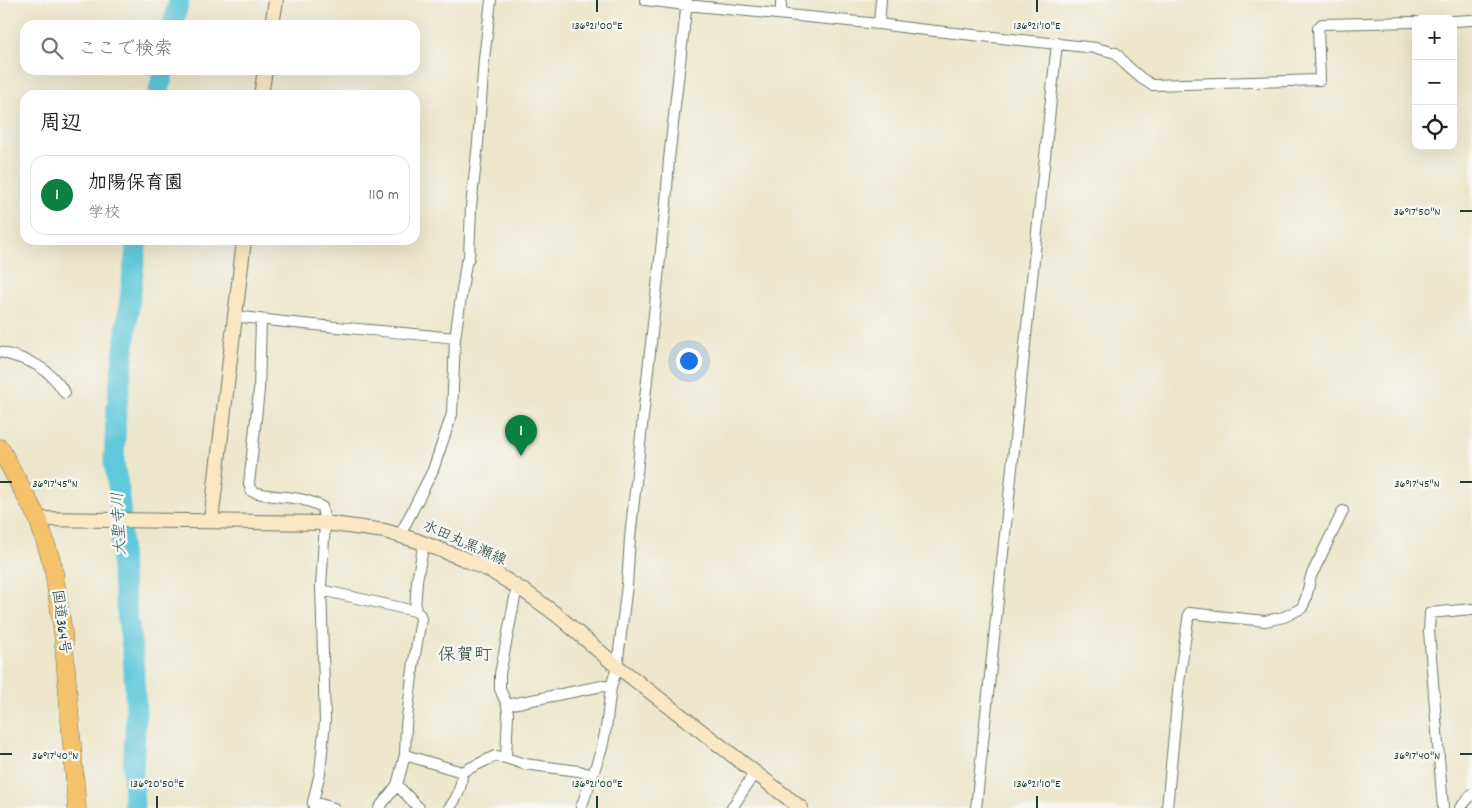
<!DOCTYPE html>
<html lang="ja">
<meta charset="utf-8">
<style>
:root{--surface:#fff;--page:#f2f2f2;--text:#202124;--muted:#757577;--line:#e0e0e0;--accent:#0b8043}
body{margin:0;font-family:Dekko,"Klee One",sans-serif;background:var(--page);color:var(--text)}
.controls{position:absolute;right:15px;top:15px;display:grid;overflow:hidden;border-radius:10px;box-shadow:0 5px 20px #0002}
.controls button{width:45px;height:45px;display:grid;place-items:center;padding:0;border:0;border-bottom:1px solid var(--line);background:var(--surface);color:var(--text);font:25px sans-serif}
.you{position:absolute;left:688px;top:360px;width:18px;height:18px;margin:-12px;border:4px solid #fff;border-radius:50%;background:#1a73e8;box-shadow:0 0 0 8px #1a73e833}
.badge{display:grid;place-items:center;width:32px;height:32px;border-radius:50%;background:var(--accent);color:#fff;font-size:16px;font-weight:700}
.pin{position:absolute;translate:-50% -41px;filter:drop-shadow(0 1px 2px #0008)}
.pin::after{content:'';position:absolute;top:26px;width:18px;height:15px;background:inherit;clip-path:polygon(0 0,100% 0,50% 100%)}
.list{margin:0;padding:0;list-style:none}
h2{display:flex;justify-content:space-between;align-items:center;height:65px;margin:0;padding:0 20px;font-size:21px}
h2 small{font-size:16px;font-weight:400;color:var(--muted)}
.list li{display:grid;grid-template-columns:32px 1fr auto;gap:15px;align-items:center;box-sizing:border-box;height:80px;margin:0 10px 10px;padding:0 10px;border:1px solid var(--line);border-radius:15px}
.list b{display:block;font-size:19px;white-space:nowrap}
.list p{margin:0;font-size:16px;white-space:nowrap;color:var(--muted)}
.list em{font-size:16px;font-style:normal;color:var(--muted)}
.icon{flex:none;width:28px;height:28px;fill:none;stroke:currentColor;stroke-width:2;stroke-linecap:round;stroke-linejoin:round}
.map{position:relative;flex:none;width:1472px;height:808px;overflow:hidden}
.search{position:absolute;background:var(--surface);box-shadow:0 5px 20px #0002;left:20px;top:20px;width:400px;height:55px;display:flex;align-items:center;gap:12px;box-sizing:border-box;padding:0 18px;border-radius:15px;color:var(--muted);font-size:19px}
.panel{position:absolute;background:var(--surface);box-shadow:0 5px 20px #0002;left:20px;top:90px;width:400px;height:155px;border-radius:15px}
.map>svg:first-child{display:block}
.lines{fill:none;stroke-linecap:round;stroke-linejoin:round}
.river{stroke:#5fc8da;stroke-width:21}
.street-casing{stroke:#677869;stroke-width:12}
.secondary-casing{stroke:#677869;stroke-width:16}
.highway-casing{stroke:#677869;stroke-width:19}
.street{stroke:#fff;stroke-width:10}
.secondary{stroke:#fae7c3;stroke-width:14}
.highway{stroke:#f3c26a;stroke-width:18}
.ticks{fill:none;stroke:#1f3d34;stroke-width:2}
.labels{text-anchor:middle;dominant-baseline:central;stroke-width:5;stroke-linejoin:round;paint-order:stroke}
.street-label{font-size:15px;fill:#1f3d34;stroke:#f6f6f2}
.water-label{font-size:16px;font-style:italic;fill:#2f605e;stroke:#f6f6f2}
.quarter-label{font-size:18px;fill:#1f3d34;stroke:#f6f6f2}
.ticks-label{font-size:12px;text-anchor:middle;fill:#1f3d34;stroke:#f6f6f2;stroke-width:5;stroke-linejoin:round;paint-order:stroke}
</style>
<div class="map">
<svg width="1472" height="808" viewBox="0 0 1472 808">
<rect width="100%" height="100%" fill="#f6f6f2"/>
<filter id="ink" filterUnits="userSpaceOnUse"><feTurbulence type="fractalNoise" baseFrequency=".02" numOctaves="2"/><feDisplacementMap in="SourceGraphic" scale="10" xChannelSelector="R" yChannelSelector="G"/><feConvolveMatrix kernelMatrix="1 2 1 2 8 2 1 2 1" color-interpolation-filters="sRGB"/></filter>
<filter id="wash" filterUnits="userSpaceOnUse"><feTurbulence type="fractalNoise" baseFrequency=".0096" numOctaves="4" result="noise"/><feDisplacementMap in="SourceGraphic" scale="20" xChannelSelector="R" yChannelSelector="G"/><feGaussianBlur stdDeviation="1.12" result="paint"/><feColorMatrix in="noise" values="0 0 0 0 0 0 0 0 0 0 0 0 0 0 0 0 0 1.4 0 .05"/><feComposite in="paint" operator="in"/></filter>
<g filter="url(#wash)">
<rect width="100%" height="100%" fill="#ede6cb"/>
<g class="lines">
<path class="river" d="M173,25l6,-25
M158,95l6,-25
M134,808l-1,-38 3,-58 -3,-56 -11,-80 -2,-79 -6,-35 2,-47 21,-175"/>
</g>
</g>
<g filter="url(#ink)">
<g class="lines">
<defs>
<path id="street" d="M645,0l41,5 193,19 38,5 179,19 20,5 10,12 15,13 11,7 168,-5 -2,-52 4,-4 94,-2
M781,13v-13
M1453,21l19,-1
M879,24l2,-24
M235,316c73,10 147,14 220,22
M261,319l-2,71 -10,94 2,7c25,9 46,2 71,16l3,16 -4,63 4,135 -5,52 -7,29 1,6
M0,352c30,8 48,14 65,41
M400,535l33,-65 19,-56 3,-76 11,-75 3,-5 2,-51 7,-64 6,-84 7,-59
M321,590l94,21
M507,705l95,-19 9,1
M405,755l57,17 33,-16 11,2 18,6 55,7 13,4
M506,758l2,-44 -1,-9 -7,-16v-15l17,-87
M397,785l22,23
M313,802l21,6
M379,808l18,-23 8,-30 1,-30 8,-64 7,-42 -1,-4 -5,-4 2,-31 7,-37
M449,808c9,-10 13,-22 13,-36
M581,808l21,-60 4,-20 5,-41 6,-20 10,-82 3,-47 36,-335 3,-44 18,-158
M732,808l23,-36
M976,808c26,-255 55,-510 81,-765
M1167,808l12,-126 10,-69 76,8 19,-4 18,-9 4,-10 5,-22 32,-65
M1443,808l-14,-177 1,-18 42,-4
M1460,808l12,-14"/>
<path id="secondary" d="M272,25l4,-25
M261,95l4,-25
M38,519l287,4 60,8 30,9 47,18 29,13 36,22 30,22 56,48 188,145
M211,521l33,-281"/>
<path id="highway" d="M0,448l38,71 15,47 10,66 14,176"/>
</defs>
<use href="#street" class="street-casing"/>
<use href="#secondary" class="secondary-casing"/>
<use href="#highway" class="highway-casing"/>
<use href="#street" class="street"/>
<use href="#secondary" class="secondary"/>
<use href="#highway" class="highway"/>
</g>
</g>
<path class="ticks" d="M597,0v12M1037,0v12M1460,211h12M0,482h12M1460,482h12M0,754h12M1460,754h12M157,796v12M597,796v12M1037,796v12"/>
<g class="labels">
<g class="street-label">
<text transform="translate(464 544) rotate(24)">水田丸黒瀬線</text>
<text transform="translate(60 622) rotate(83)">国道364号</text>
</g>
<g class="water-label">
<text transform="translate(120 524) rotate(-93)">大聖寺川</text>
</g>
<g class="quarter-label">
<text x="465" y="656">保賀町</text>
</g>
</g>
<g class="ticks-label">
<text x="597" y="29">136°21'00"E</text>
<text x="1037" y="29">136°21'10"E</text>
<text x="1417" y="215">36°17'50"N</text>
<text x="55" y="487">36°17'45"N</text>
<text x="1417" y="487">36°17'45"N</text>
<text x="55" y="759">36°17'40"N</text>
<text x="1417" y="759">36°17'40"N</text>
<text x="157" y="787">136°20'50"E</text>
<text x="597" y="787">136°21'00"E</text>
<text x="1037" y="787">136°21'10"E</text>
</g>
</svg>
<div class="controls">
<button>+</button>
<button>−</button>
<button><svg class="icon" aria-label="locate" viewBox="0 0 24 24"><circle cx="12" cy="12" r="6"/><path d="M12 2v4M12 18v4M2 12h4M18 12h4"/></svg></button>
</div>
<div class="you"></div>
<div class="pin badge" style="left:521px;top:456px">1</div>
<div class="search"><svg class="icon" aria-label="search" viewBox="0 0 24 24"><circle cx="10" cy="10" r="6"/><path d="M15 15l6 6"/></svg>ここで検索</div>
<section class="panel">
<h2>周辺<small></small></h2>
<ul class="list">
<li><span class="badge">1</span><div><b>加陽保育園</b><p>学校</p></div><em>110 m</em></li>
</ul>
</section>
</div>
